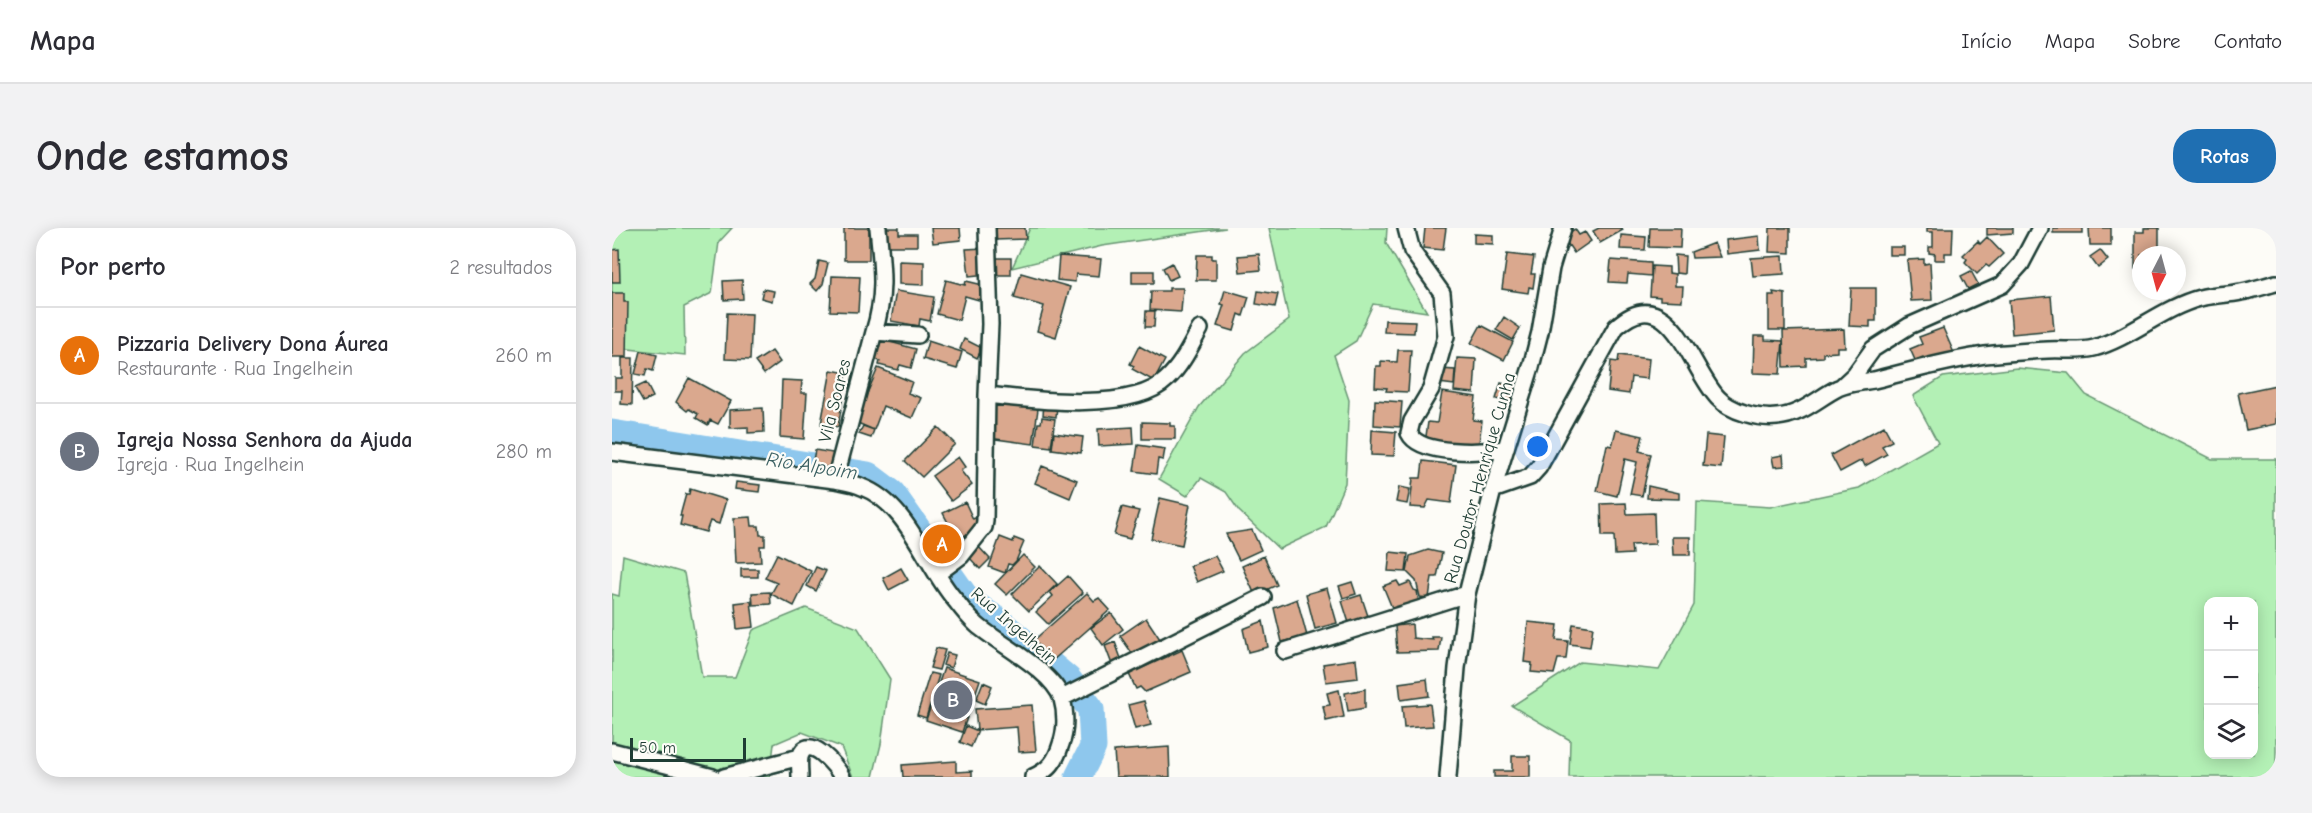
<!DOCTYPE html>
<html lang="pt">
<meta charset="utf-8">
<style>
:root{--surface:#fff;--page:#f2f2f3;--text:#2b2b33;--muted:#7c7c81;--line:#e1e1e2;--accent:#1f6fb2}
body{margin:0;font-family:"Comic Neue",sans-serif;background:var(--page);color:var(--text)}
.controls{position:absolute;right:18px;bottom:18px;display:grid;overflow:hidden;border-radius:12px;box-shadow:0 3px 15px #0003}
.controls button{width:54px;height:54px;display:grid;place-items:center;padding:0;border:0;border-bottom:2px solid var(--line);background:var(--surface);color:var(--text);font:30px sans-serif}
.compass{position:absolute;left:1520px;top:18px;width:54px;height:54px;border-radius:50%;background:var(--surface);box-shadow:0 3px 15px #0003;rotate:186deg}
.scale{position:absolute;left:18px;bottom:15px;width:116px;box-sizing:border-box;padding-left:6px;border:3px solid #1f3d34;border-top:0;font-size:16px;line-height:21px;white-space:nowrap;color:#1f3d34;-webkit-text-stroke:4px #fdfcf7;paint-order:stroke}
.you{position:absolute;left:926px;top:219px;width:21px;height:21px;margin:-15px;border:4px solid #fff;border-radius:50%;background:#1a73e8;box-shadow:0 0 0 9px #1a73e833}
.badge{display:grid;place-items:center;width:39px;height:39px;border-radius:50%;background:var(--accent);color:#fff;font-size:20px;font-weight:700}
.pin{position:absolute;translate:-50% -50%;border:3px solid #fff;box-shadow:0 2px 6px #0006}
.list{margin:0;padding:0;list-style:none}
h2{display:flex;justify-content:space-between;align-items:center;height:78px;margin:0;padding:0 24px;font-size:26px}
h2 small{font-size:20px;font-weight:400;color:var(--muted)}
.list li{display:grid;grid-template-columns:39px 1fr auto;gap:18px;align-items:center;box-sizing:border-box;height:96px;padding:0 24px;border-top:2px solid var(--line)}
.list b{display:block;font-size:22px;white-space:nowrap}
.list p{margin:0;font-size:20px;white-space:nowrap;color:var(--muted)}
.list em{font-size:20px;font-style:normal;color:var(--muted)}
.icon{flex:none;width:33px;height:33px;fill:none;stroke:currentColor;stroke-width:2;stroke-linecap:round;stroke-linejoin:round}
.map{position:relative;flex:none;width:1664px;height:549px;overflow:hidden;border-radius:24px}
header{display:flex;align-items:center;gap:36px;box-sizing:border-box;height:84px;padding:0 30px;background:var(--surface);border-bottom:2px solid var(--line)}
header strong{font-size:28px}
nav{display:flex;gap:33px;margin-inline-start:auto;font-size:21px}
.intro{display:flex;align-items:center;justify-content:space-between;box-sizing:border-box;height:144px;padding:0 36px}
h1{margin:0;font-size:42px}
.button{padding:15px 27px;border-radius:24px;background:var(--accent);color:#fff;font-size:21px;font-weight:700}
main{display:flex;gap:36px;padding:0 36px}
aside{flex:1;background:var(--surface);border-radius:24px;box-shadow:0 3px 15px #0003}
.map>svg:first-child{display:block}
.green{fill:#b3f0b5;stroke:#699674;stroke-width:1.5;fill-rule:evenodd}
.lines{fill:none;stroke-linecap:round;stroke-linejoin:round}
.river{stroke:#8ec7ed;stroke-width:27}
.building{fill:#daa88e;stroke:#1f3d34;stroke-width:1.5}
.minor-casing{stroke:#1f3d34;stroke-width:20}
.minor{stroke:#fdfcf7;stroke-width:15}
.labels{text-anchor:middle;dominant-baseline:central;stroke-width:4.5;stroke-linejoin:round;paint-order:stroke}
.street-label{font-size:18px;fill:#1f3d34;stroke:#fdfcf7}
.water-label{font-size:20px;font-style:italic;fill:#3b6062;stroke:#fdfcf7}
</style>
<header>
<strong>Mapa</strong>
<nav><a>Início</a><a>Mapa</a><a>Sobre</a><a>Contato</a></nav>
</header>
<div class="intro"><h1>Onde estamos</h1><a class="button">Rotas</a></div>
<main>
<aside>
<h2>Por perto<small>2 resultados</small></h2>
<ul class="list">
<li><span class="badge" style="background:#e8710a">A</span><div><b>Pizzaria Delivery Dona Áurea</b><p>Restaurante · Rua Ingelhein</p></div><em>260 m</em></li>
<li><span class="badge" style="background:#6b7280">B</span><div><b>Igreja Nossa Senhora da Ajuda</b><p>Igreja · Rua Ingelhein</p></div><em>280 m</em></li>
</ul>
</aside>
<div class="map">
<svg width="1664" height="549" viewBox="0 0 1664 549">
<rect width="100%" height="100%" fill="#fdfcf7"/>
<filter id="ink" filterUnits="userSpaceOnUse"><feTurbulence type="fractalNoise" baseFrequency=".0167" numOctaves="2"/><feDisplacementMap in="SourceGraphic" scale="12" xChannelSelector="R" yChannelSelector="G"/><feConvolveMatrix kernelMatrix="1 2 1 2 8 2 1 2 1" color-interpolation-filters="sRGB"/></filter>
<g filter="url(#ink)">
<path class="green" d="M0,0h120l-13,14 -7,51 -28,14 1,48 -66,-7 -7,-42z
M418,0h196l-124,18 -90,22z
M657,0h118l-1,15 41,69 -54,-8 -17,37 -22,14 15,45 -4,83 -19,44 -47,22 -40,-38 -13,-19 -25,-14 -14,18 -28,-17 40,-72 46,-54 44,-33z
M1405,140l51,5 18,22 126,64h64v318h-707l1,-37 -58,-34 68,-44 79,8 35,-65 3,-103 73,5 89,-19 79,-45 -25,-47 30,-19zM1596,374h46v152h-46z
M11,327l61,18 18,104h33l18,-47 53,-22 52,20 32,51 -9,65 -8,33h-20l-12,-30 -39,-15 -28,12 -4,33h-158v-183l7,2z"/>
<g class="lines">
<path class="river" d="M0,205l256,42 24,18 75,106 33,23 68,57 23,30 2,38 -15,30"/>
</g>
<path class="building" d="M232,0h25v32h-25z
M273,0h14v6h18v12h-32z
M319,0h29l1,12 -28,3z
M383,0h30l1,11 -31,1z
M813,0h21l-3,22 -20,-2z
M987,0h23l1,2 -23,13 -7,-12z
M1038,0h31l-1,20 -31,-1z
M1158,0h20v25l-21,-1z
M1315,0h26l-1,25h-7v7h-10v-6l-6,-1v-6h4v-15h-6z
M1375,0h26v5l-26,2z
M1441,0h30v5h-30z
M1477,0h22v17h-21z
M1532,0h15v27h-18v15l-6,-1v-37h9z
M963,1l4,6 6,-3 6,9 -17,12 -11,-16z
M862,6l19,1v9l-19,-1z
M1009,7l25,2 -1,13 -25,-1z
M1147,8l1,14 -33,4 -1,-14z
M1375,9l16,17 -14,13 -3,-2 -9,9 -12,-12 2,-3 -4,-4 15,-14 2,3z
M1102,15l6,14 -28,1 -1,-6z
M1277,19h15v8h-15z
M372,20l3,26 -18,2 -3,-27z
M7,21l1,33h-8v-32z
M1488,22l8,10 -10,8 -8,-11z
M647,26l2,16 -21,2 -2,-16z
M895,26l27,3 -3,17h4l-2,14 -4,-1 -1,6 -26,-4z
M585,27h15v4h4v21h-20z
M1063,27l10,1 -1,18 -8,-1z
M447,28l42,3 -2,17 -23,-2 -1,8 -18,-2z
M1171,28l1,18 -31,2 -2,-18z
M379,30h20v17h-20z
M1312,31v5l6,-1 2,37 -21,1 -4,-41z
M999,32l40,3v13l-23,-2 -1,9 -18,-1z
M207,33l9,2 -5,21 -6,7 -7,-7 5,-5z
M287,33l25,1v23l-25,-1z
M560,35l6,13 -9,4 -6,-12z
M1040,38l17,1v6l6,1v12h8l-1,15 -22,-1v-3l-10,-1z
M520,43h22v12h-22z
M1359,43l7,13 -10,5 -7,-13z
M409,45l49,14 -14,50 -19,-6 7,-25 -30,-8z
M220,48l28,1 -2,35 -28,-1z
M130,52l1,19 -19,1 -1,-19z
M334,52l19,5 1,-4 17,4 -4,15 -14,-4 -6,24 -22,-6z
M557,60h14l-2,24 -31,-2 1,-19h18z
M1239,60h25v33h-6v6l-21,-1z
M151,61l11,2 -2,10 -11,-3z
M613,62l24,7 -6,19 -4,-2 -5,17 -17,-5 7,-21 -3,-1z
M284,63l38,6 -4,24 -10,-2 -1,7 -28,-5z
M646,63l20,3 -3,13 -19,-3z
M1161,64l12,2v36h-16v-35h5z
M0,65h12v9h4l-1,55h-15z
M1439,68l3,34 -42,4 -3,-34z
M534,83h9l-1,16h-9z
M115,85l25,1 -2,46 -25,-1z
M892,89l16,11 -7,12 -17,-10z
M773,92l30,1 -1,12 -30,-1z
M869,97l32,17 -9,18 -33,-17z
M1331,100l11,25 -28,12 -3,-8 -8,3 -5,-11 12,-5 -3,-7z
M1232,101l1,18h-8v5l-14,1v4l-17,1v8l-22,1 -1,-36z
M1142,108h11v4l18,1 -3,33 -27,-1z
M267,111l37,10 -5,19 -11,-3 -2,5 -19,-5 1,-4 -7,-2z
M352,111l18,9 -5,10 -17,-9z
M316,113l34,11 -5,17 -34,-10z
M527,118l26,14 -11,21 -22,-12 2,-3 -4,-2z
M786,122h13l-3,42 -22,-1 1,-3 -12,-1 1,-21h5v-5l16,1z
M29,123l16,4 -4,16 -6,-2 -2,7 -10,-2z
M160,123l8,11 -16,12 -9,-12z
M1007,127l30,4 -2,20 -16,-2 -2,17 -21,-3 3,-30 7,1z
M10,130h11l-1,47 -11,-1 1,-13h-7v-13h7z
M845,130l19,1 -2,34 -20,-2z
M266,140l34,14 -4,11 13,5 -9,20 -29,-12 -9,24 -21,-9 7,-28 6,3z
M828,141l15,1 -1,15 -15,-2z
M219,142l16,3 -9,54 -17,-3z
M77,150l42,23 -13,23 -8,-4 -2,5 -12,-7 2,-4 -9,-5 -2,2 -11,-9z
M170,152l20,1 -1,12h6l-3,46 -24,-2z
M34,155l7,14 -10,5 -8,-14z
M889,155l17,4 -5,16 -17,-4z
M1664,157v39l-30,6 -8,-37z
M830,164l34,5 -3,23 9,1 -4,29 -46,-6 -6,-8 2,-14 9,1z
M383,169l44,5 -6,42 -44,-6z
M763,172l27,2 -2,25 -26,-2z
M432,176l13,2 -1,11 -13,-2z
M151,180l1,24 -16,1v-6l-18,1v-18z
M430,189l13,2 -4,28 -16,-2 3,-22h3z
M530,194l28,1v3h5v13h-33z
M251,198l11,4 -3,8 -12,-4z
M1272,198l8,15 -10,5 5,8 -22,12 -3,-6 -22,12 -9,-17z
M326,199l17,17 -33,33 -17,-16z
M521,199l1,17 -35,2 -1,-17z
M760,202l24,2 -2,24 -23,-1z
M1004,202l27,6 -4,15 12,3 -9,42 -12,-2 7,-32 -12,-3 -8,37 -20,-5 10,-46 5,1z
M442,205l29,4 -2,16 -29,-4z
M1094,207l18,2 -3,31 -18,-2z
M526,217l27,4 -2,11 -5,-1 -2,15 -22,-3z
M203,222l18,3 -2,15 -19,-3z
M1171,227l1,11 -10,1 -2,-10z
M346,229l7,10 -4,4 11,14 -21,16 -19,-25z
M811,233l33,4 -5,38 -22,-3 -4,8 -15,-1 3,-29h8z
M430,238l35,14 -7,18 -35,-15z
M124,254l24,3 -1,7 -24,-3z
M1036,258l31,7v6l-32,-1z
M787,259l11,2 -3,15 -11,-2z
M78,261l36,11 -7,24 -9,-3 -4,11 -26,-7 2,-9h-2l6,-22h3z
M548,270l30,7 -8,40 -31,-6z
M353,274l8,17 4,-2 5,9 -25,14 -14,-27z
M1014,275l1,11 27,-1 1,31 -24,1 1,9 -17,1 -1,-19h-12l-1,-32z
M510,279l17,4 -9,28 -16,-4z
M139,289l1,9h7l1,9h5v11h-5l1,16 -25,1 -2,-45z
M640,302l9,20 -22,10 -13,-26z
M331,304l10,17 -12,7 -10,-18z
M388,309l13,5 1,-4 10,4 -8,19 -4,4 -4,-1 -3,9 -16,-6z
M1060,309h18v18h-17z
M366,318l12,13 -10,10 -12,-13z
M816,322l14,3 -5,24h-5l-3,21 -9,-1 -4,-16 -9,-9 3,-16z
M778,324l18,2 -2,18 -18,-1z
M165,326l34,17 -17,35 -23,-12 6,-11 -12,-5z
M411,327l12,12 -28,28 -12,-11z
M603,328l8,15 -26,11 -7,-16z
M652,328l13,29 -22,10 -13,-29z
M428,338l17,18 -28,27 -17,-17z
M204,339l10,4 -10,20 -9,-5z
M289,340l7,12 -19,10 -6,-12z
M129,341h17v8h-17z
M456,348l15,17 -35,31 -12,-12 17,-16 -3,-4z
M785,353l3,5 10,-4 4,8 3,1 2,13 -27,4 -9,-22z
M740,354l4,12 -13,4 -4,-12z
M715,360l10,35 -22,6 -9,-35z
M158,364l1,12 -18,1 -1,-12z
M475,365l7,8 5,-3 11,12 -58,51 -18,-21z
M749,367l7,21 -19,7 -7,-22z
M685,371l10,37 -25,6 -8,-34z
M139,373l3,26 -17,2 -2,-26z
M499,385l12,16 -20,16 -12,-17z
M534,390l14,21 -26,17 -14,-20z
M651,393l5,26 -20,5 -5,-23z
M916,394l30,3 -2,15 12,1 -2,18h-8l-4,15 -23,-2 1,-9 -8,-1z
M800,396l1,14 20,2 -1,-3h9l-2,14 -42,1 -2,-26z
M961,396l20,3 -3,20 -20,-3z
M503,414l8,22 -10,3 -8,-21z
M324,420l9,2 -6,20 -9,-2z
M570,422l9,22 -46,20 -5,-5 -4,2 -7,-15z
M335,425l8,2 -4,13 -8,-3z
M744,431l2,19 -32,4 -3,-18z
M332,440l36,12 -18,52 -36,-12z
M318,445l9,2 -13,43 -9,-3z
M815,451l2,17 -28,4 -2,-17z
M371,454l9,4 -7,18 -9,-4z
M753,461v19l-17,3 -3,-18z
M727,462l5,27 -18,4 -3,-15 7,-1 -3,-12z
M532,473l7,24 -16,4 -7,-24z
M818,476l3,22 -29,2 -2,-22z
M420,477l4,46 -17,1 -2,-25 -40,3 -2,-21z
M354,498l12,5 -7,16 -11,-5z
M557,519l1,30h-54l-2,-26z
M900,528h18v21h-36v-6h18z
M344,533v11l16,-1v6h-69l-1,-12z"/>
<g class="lines">
<defs>
<path id="minor" d="M794,0l6,23 30,42 4,43 -15,53 -19,32 -3,12c11,23 73,19 97,16
M262,104c12,-38 8,-65 4,-104
M1230,158l13,-12 18,-25 36,-23 93,-41 19,-21 19,-36
M375,167c44,5 146,18 180,-16 15,-14 23,-32 33,-50
M0,224l223,28c9,2 19,3 27,7 47,18 63,79 94,114 6,8 13,17 21,24 22,19 76,46 85,74 4,14 4,32 -1,45 -5,17 -12,26 -28,33
M223,252l39,-148 44,3
M881,262l37,-13 9,-10 77,-140c54,-49 74,42 102,71 13,14 41,21 59,19 25,-2 41,-19 61,-29 11,-5 25,-6 36,-8 36,-9 74,-20 111,-25 21,-2 42,-4 63,-5 15,-1 32,2 46,-2 38,-11 68,-40 106,-50 13,-4 28,-3 41,-6 12,-2 23,-6 35,-9
M325,346l24,-18 23,-29 1,-6 2,-126 3,-71 -3,-96
M673,423l182,-57
M450,470l201,-101
M0,523l101,26
M112,549l76,-20
M188,549c0,-6 -1,-14 0,-20 8,-26 37,10 42,20
M836,549l9,-109 10,-74 26,-104 38,-123 9,-35 11,-64 12,-40"/>
</defs>
<use href="#minor" class="minor-casing"/>
<use href="#minor" class="minor"/>
</g>
</g>
<g class="labels">
<g class="street-label">
<text transform="translate(223 173) rotate(-76)">Vila Soares</text>
<text transform="translate(868 250) rotate(-74)">Rua Doutor Henrique Cunha</text>
<text transform="translate(402 398) rotate(41)">Rua Ingelhein</text>
</g>
<g class="water-label">
<text transform="translate(200 238) rotate(9)">Rio Alpoim</text>
</g>
</g>
</svg>
<div class="controls">
<button>+</button>
<button>−</button>
<button><svg class="icon" aria-label="layers" viewBox="0 0 24 24"><path d="M12 4l9 5-9 5-9-5zM3 14l9 5 9-5"/></svg></button>
</div>
<svg class="compass" viewBox="-18 -18 36 36"><path d="M0-13l5 13h-10z" fill="#e53935"/><path d="M0 13l5-13h-10z" fill="#7c7c81"/></svg>
<div class="scale">50 m</div>
<div class="you"></div>
<div class="pin badge" style="left:330px;top:316px;background:#e8710a">A</div>
<div class="pin badge" style="left:341px;top:472px;background:#6b7280">B</div>
</div>
</main>
